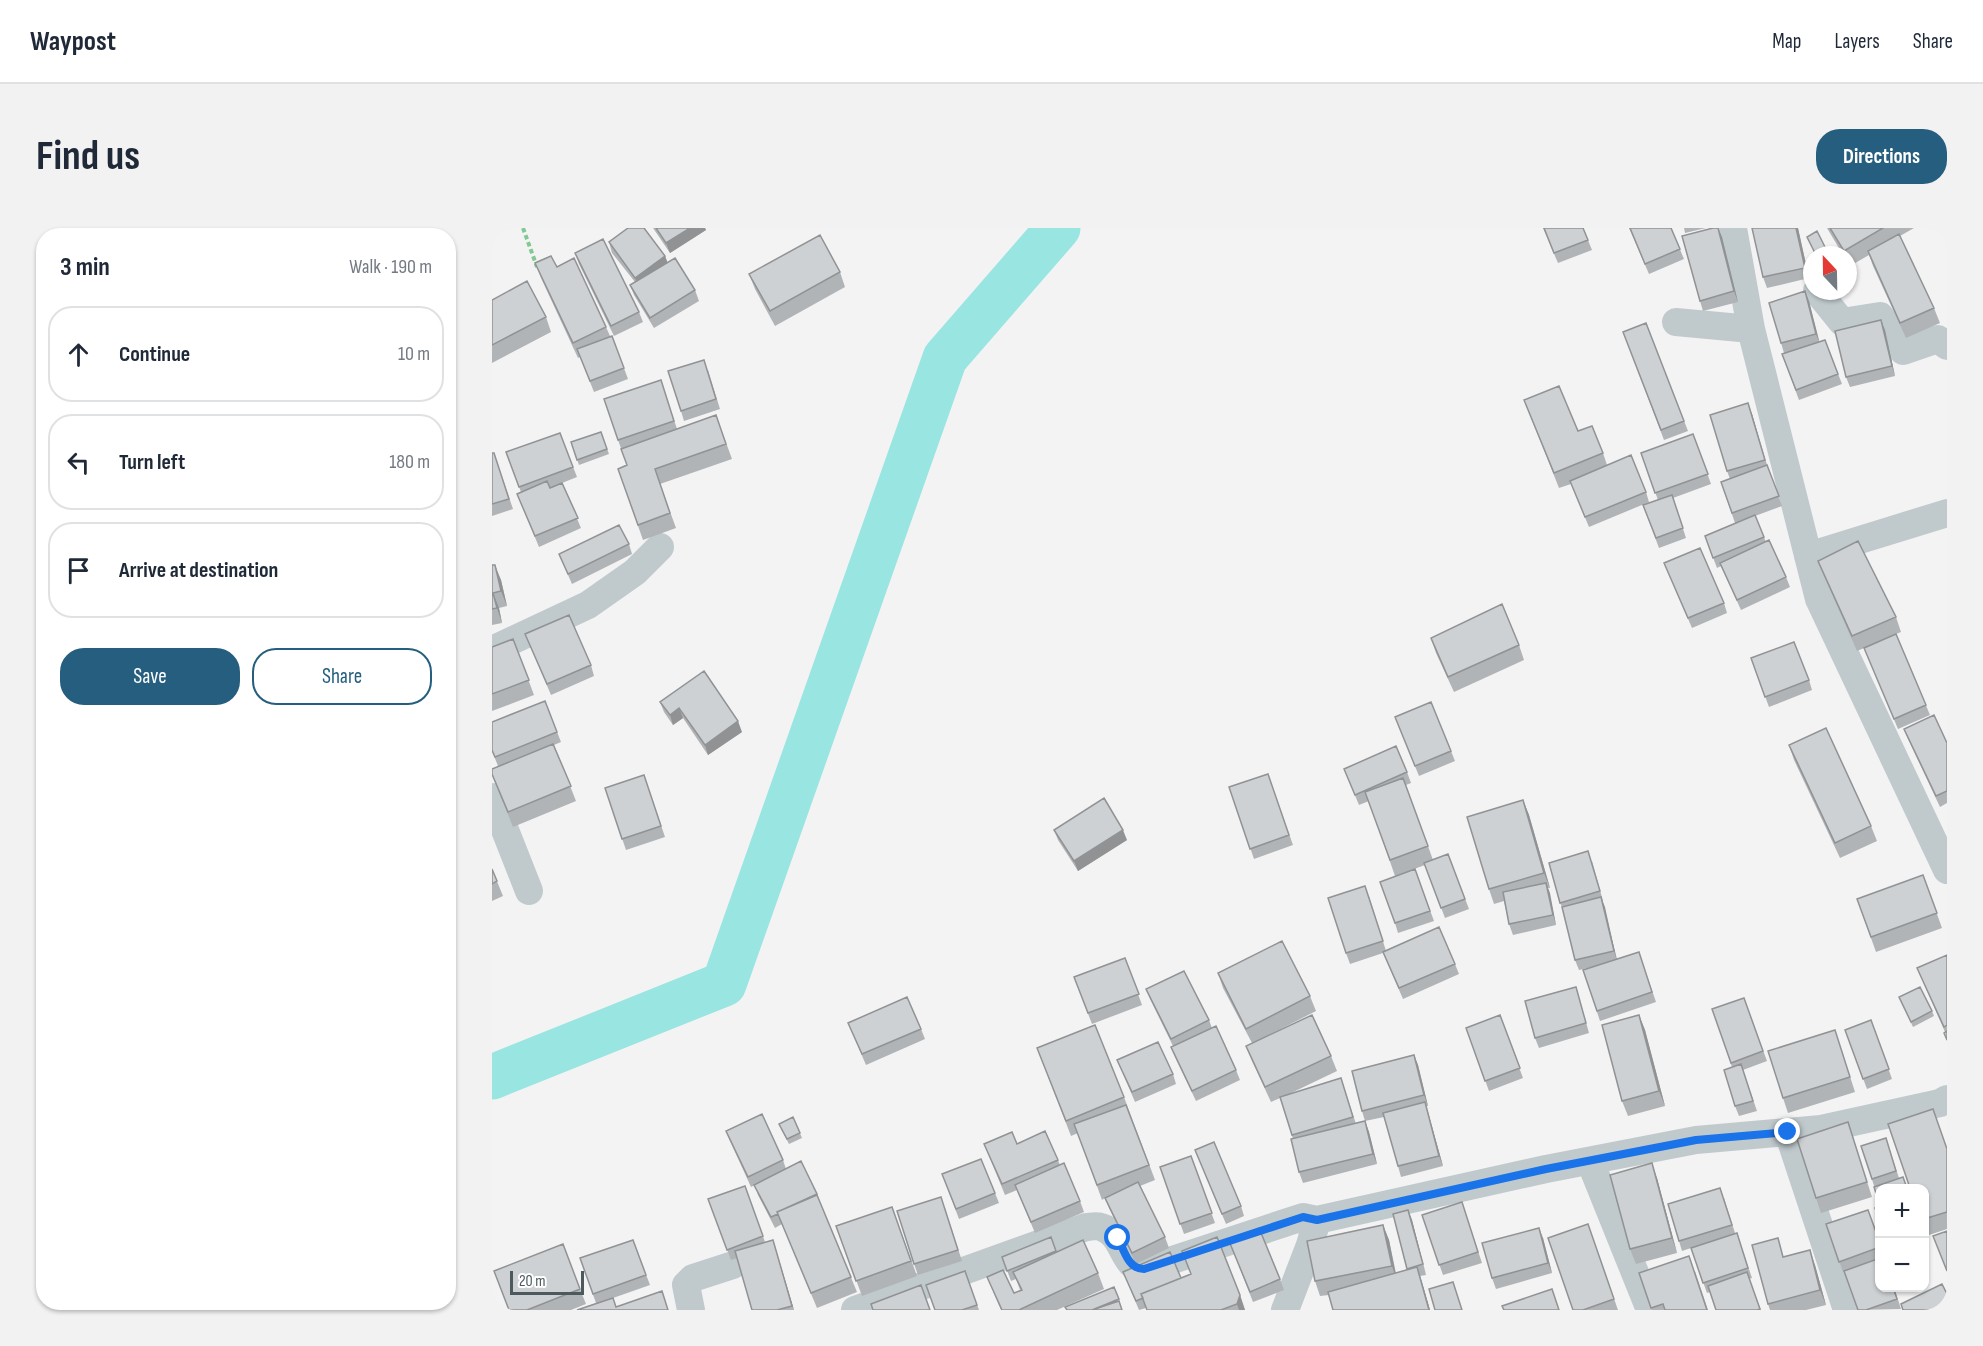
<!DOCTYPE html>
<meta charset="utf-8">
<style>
:root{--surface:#fff;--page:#f2f2f3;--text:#1f2937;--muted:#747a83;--line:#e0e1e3;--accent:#255e7e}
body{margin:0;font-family:"Sofia Sans Condensed",sans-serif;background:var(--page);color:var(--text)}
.controls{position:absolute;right:18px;bottom:18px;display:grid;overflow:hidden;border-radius:12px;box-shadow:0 2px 4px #0004}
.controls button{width:54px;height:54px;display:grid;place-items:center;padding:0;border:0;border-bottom:2px solid var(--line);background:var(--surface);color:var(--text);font:30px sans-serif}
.compass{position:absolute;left:1311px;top:18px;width:54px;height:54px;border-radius:50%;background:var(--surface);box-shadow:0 2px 4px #0004;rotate:338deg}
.scale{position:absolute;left:18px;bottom:15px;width:74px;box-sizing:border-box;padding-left:6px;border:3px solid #4c5a5e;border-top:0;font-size:16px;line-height:21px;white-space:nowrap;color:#4c5a5e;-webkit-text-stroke:4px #fff;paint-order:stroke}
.stop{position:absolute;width:18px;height:18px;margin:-14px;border:4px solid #1a73e8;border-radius:50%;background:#fff}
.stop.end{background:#1a73e8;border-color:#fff;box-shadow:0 2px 6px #0008}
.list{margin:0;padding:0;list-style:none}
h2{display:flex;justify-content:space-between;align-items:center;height:78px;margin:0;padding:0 24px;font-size:26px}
h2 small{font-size:20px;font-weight:400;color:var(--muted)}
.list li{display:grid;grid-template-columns:39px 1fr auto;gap:18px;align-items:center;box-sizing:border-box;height:96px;margin:0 12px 12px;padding:0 12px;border:2px solid var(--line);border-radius:24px}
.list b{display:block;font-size:22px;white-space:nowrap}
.list em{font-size:20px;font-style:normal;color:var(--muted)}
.actions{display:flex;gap:12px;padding:18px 24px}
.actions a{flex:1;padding:14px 0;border:2px solid var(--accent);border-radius:24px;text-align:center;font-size:21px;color:var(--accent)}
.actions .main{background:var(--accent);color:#fff}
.icon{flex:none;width:33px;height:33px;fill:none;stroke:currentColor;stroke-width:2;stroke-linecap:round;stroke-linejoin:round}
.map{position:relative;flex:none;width:1455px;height:1082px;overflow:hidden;border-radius:24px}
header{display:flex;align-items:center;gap:36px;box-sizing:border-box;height:84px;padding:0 30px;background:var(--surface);border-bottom:2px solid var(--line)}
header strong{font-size:28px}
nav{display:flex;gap:33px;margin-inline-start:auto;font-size:21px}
.intro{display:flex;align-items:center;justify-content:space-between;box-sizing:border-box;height:144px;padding:0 36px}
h1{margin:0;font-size:42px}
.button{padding:15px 27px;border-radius:24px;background:var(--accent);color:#fff;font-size:21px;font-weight:700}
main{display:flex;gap:36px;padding:0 36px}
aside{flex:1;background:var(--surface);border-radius:24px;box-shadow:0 2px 4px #0004}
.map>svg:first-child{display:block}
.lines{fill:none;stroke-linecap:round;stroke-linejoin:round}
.river{stroke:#98e5e2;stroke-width:45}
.path{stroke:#81c894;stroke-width:4;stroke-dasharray:4.5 3;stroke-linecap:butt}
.minor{stroke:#c0cacd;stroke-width:28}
.wall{fill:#b0b4b6}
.shaded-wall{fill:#909294}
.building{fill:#cdd1d4;stroke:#909294;stroke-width:1.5}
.route{stroke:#1a73e8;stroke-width:8}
</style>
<header>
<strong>Waypost</strong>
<nav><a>Map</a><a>Layers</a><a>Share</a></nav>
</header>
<div class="intro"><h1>Find us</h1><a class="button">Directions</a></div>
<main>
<aside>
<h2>3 min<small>Walk · 190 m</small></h2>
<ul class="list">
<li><svg class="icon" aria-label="ahead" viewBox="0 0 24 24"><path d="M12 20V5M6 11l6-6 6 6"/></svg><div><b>Continue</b></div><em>10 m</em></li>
<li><svg class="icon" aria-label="left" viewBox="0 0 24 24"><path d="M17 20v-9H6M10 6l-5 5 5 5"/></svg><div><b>Turn left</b></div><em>180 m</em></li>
<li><svg class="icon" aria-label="arrive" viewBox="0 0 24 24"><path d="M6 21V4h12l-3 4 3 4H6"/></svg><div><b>Arrive at destination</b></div></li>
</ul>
<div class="actions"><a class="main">Save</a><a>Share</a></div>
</aside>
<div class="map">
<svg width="1455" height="1082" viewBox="0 0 1455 1082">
<rect width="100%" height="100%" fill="#f4f3f3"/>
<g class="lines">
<path class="river" d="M0,849l232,-93 221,-626 113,-130"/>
<path class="path" d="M31,0l14,39"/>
<path class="minor" d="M1241,0l18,101
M1325,63l25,31 38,-6 23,35 35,-12 9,7
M1184,94l75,7 68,270 128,271
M1316,328l139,-43
M0,422l96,-45 47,-33 25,-25
M0,569l37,94
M1296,904l59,178
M1098,933l60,149
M199,1082l-5,-25 7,-7 40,-13
M363,1082l231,-83c4,0 11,-2 15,0 24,7 21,43 44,42l158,-52 14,3
M793,1082l25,-65 7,-25 229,-51 150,-29 125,-11 119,-26 7,-4"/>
</g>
<path class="wall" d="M161,0h52l1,2 -36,23z
M1051,0h40l9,22 -34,13z
M1137,0h42l13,31 -35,15z
M1192,0h22l-21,5z
M1226,0l4,9 16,65 -35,9 -3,-10z
M1306,0l11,50 -42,10 -4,-11z
M1335,0h87l-14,8 34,72 6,15 -34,15 -33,-72 -4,-11 -19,11 -2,-2v-9h-5z
M117,14l56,14 2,6 28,28 4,11 -45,27 -20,-33 -4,-10 5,-3 -23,-29z
M83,25l64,59 4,10 -29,14 -35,-72z
M43,35l22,4 49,60 4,9h2l16,43 -34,13 -14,-35 -2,1 -37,-80z
M348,44l5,15 -70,39 -20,-37 -6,-15z
M0,72l54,17 5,15 -59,31z
M1317,73l10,41 6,-2 17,44 -43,16 -17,-46 2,-1 -3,-10z
M1154,95l42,108 -24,9 -41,-108z
M1393,102l10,46 -45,11 -4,-10z
M216,142l12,39 -36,12 -3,-10z
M169,152l16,49 39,-14 16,44 -72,25 16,44 -33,12 -25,-71 9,-4 -9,-25z
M1032,172l54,31 25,22 4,12 39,27 3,10 -60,25 -18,-43 -12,4z
M1260,186l15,51 15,41 -27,10 11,26 20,35 4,10 -49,23 -20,-44 -4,2 -12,-32 30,-13 -14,-41 9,-3 -3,-8z
M109,204l8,22 -30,11 -8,-23z
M68,205l17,44 -15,6 19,45 -42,19 -22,-53 4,-2 -15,-40z
M1201,206l18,50 -38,14 13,40 -27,10 -16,-43 15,-5 -17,-47z
M0,225h2l19,56 -21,7z
M137,316l3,10 -60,30 -13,-30z
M1326,333l78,56 5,15 -5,2 34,81 -32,14 -34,-81 -7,3 -33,-75z
M1172,335l60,40 3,10 -35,15z
M0,337l9,15 6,26 -8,2 3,15 -10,2z
M33,406l66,31 3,11 -43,19z
M939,410l88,7 5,15 -70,32 -18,-39z
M21,411l21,56 -42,16v-64z
M1259,430l58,22 3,10 -43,17z
M53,473l16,41 -7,3 22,56 -63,26 -21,-52 6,-9 -6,-15z
M168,474l82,30 -34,23 -25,-37 -10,7 -9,-13z
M903,489l56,34 4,10 -36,15z
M1412,501l43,14v60l-7,4 -32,-68z
M1297,517l82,81 6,15 -37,17 -46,-98z
M852,541l63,3 4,11 -5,2 27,75 15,-6 21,55 -24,9 -20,-53 -30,11 -26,-75 -10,4z
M776,546l25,71 -39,14 -25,-72z
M152,547l21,62 -39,13 -21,-62z
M1031,572l6,15 21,73h-2l8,37 -43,10 -4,-11 -5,-23 -10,3 -5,-15z
M562,602l73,10 -49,31 -20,-31z
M1100,633l11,40h-1l15,58 22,-7 17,50 -56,19 -17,-51 9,-3 -13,3 -4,-10 -11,-49 -4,-8z
M0,641l11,27 -11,5z
M923,641l19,52 -36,12 -3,-10z
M1431,647l19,53 -66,24 -19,-53z
M877,668l17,55 69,13 4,10 -56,25 -20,-46 -33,11 -4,-11z
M1455,727v86l-2,-9 -28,-64z
M633,730l17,47 -50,19 -18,-47z
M726,745l92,23 6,15 -47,24 62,21 6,15 -50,24 54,-17 15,46 9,-3 4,11 8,32 -74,19 -4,-11 -6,-33 -13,-41 -9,4 -19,-41 -6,-15 6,-3 -29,-55z
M654,761l63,31 3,8 24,42 4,10 -44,21 -21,-44 -4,-10 2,-1 -23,-47z
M1087,769l10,36 -50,15 -4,-10z
M1407,769l33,14 2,5 -21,11z
M1252,770l23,63 -24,9 14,41 -18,5 -4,-10 -3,-39 -20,-58z
M1008,787l23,63 -34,13 -23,-63z
M1147,787l6,15 20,76 -37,10 -6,-15z
M1379,792l21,59 -25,10 -22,-59z
M356,795l73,6 4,10 -59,26z
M1343,802l20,62 -67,21 -5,-15z
M545,820l87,49 31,83 -15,6 25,51 4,11 -33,16 -27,-56 -4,-10 -3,2 -24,-67 -7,3z
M922,827l4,10 10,41h-2l17,60 -42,11 -3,-11 -14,-49 -19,4 -3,-10z
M625,832l56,14 3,10 -41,18z
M301,889l9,21 -13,6 -8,-15z
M1356,894l24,75 -51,16 -5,-15z
M234,903l57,29 3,9 15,-8 16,34 40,97 -40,16 -35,-84 -7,4 -17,-33 -3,-10 -4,2 -21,-46z
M553,903l15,34 20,36 4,11 -49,21 -18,-43 -12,5 -21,-51h33z
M1394,910l13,40 -19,10v16l-19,-58z
M1455,920v81l-21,7 -2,-5v-43z
M703,922l46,56 3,10 -18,8z
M699,928l24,67 -31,11 -24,-67z
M450,946l53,19 4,10 -40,16z
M1165,950l20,75 -41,11 -6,-15z
M253,958l20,56 8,-2 21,70h-42l-15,-52 -6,2 -23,-61z
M1232,970l11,35h2l15,45 -3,1 12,31h-45l-6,-18 -3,1 -16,-45 -9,3 -3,-10z
M970,974l20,61 -39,12 -21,-60z
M400,979l25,69 -55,20 -26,-70z
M453,980l17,53 -44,14 -4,-11z
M916,982l4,10 14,55 -6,1 10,34h-97l-4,-15 -9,1 -5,-15 68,-56 6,15 7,33 12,-3 -15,-56z
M1096,996l30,86h-45z
M1334,996l54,19v44h14l7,22 -43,1 -13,-39 -2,1z
M1051,1010l9,35 -56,16 -4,-11z
M141,1012l17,45 -37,13 3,9 52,3h-91l19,-7 -16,-45z
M737,1013l51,38 4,11 -31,12z
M564,1023l1,1 41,21 6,16 -47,21h-56l-14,-33 27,16 6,-3 -4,-11 -5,2 -9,-24z
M1292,1029l31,8 11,40 -20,5h-36l-2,-6z
M473,1043l14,39h-44z
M1203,1043l13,39h-56l-13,-37z
M631,1044l58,6 59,17 5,15h-98l-1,-2 -7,2z
M88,1061l6,15 -15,6h-62z"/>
<path class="shaded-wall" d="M198,0h15l1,2 -36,23 -4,-10z
M1226,0l4,9 16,65 -4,-11z
M1304,0h2l11,50 -4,-10z
M173,28l4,10 -30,22 -4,-10z
M1313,63l4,10 11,43 -4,-10z
M1389,92l4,10 10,46 -3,-10z
M1256,175l4,11 16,56 -3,-10z
M3,337l6,15 6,26 -6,-15z
M1,365l6,15 3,15 -5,-15z
M187,480l4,10 -10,7 -3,-10z
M246,493l4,11 -34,23 -3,-10z
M1031,572l6,15 21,73 -6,-15z
M631,602l4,10 -49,31 -4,-10z
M1054,655l4,10 6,32 -3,-10z
M1109,669l4,10 12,54 -3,-10z
M1147,787l6,15 20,76 -6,-15z
M922,827l4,10 10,41 -4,-11z
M933,874l3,10 15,54 -4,-10z
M873,893l4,11 8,32 -4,-10z
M1160,935l5,15 20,75 -5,-15z
M916,982l4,10 14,55 -3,-11z
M891,997l6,15 8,41 -5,-15z
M1047,1000l4,10 9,35 -4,-10z
M281,1012l21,70 -2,-4z
M1318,1022l5,15 11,40 -6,-15z
M925,1039l5,15 8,28h-1z
M748,1067l5,15h-6l-2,-6z"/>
<path class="building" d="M136,0h16l21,28 -30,22 -26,-36z
M164,0h34l-24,15z
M1052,0h39l5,12 -34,13z
M1138,0h41l9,21 -35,15z
M1221,0h5l16,63 -34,10 -18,-65z
M1260,0h44l9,40 -42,9z
M1338,0h53l-39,23z
M1325,3l12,24h-13l-9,-18z
M1407,6l35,74 -34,15 -32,-72z
M328,7l20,37 -70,39 -21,-37z
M111,11l36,73 -28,14 -36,-73z
M59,28l6,11 17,-9 32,69 -33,16 -38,-80z
M183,30l20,32 -45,28 -20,-33z
M35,53l19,36 -54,28v-45z
M1313,63l11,43 -35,9 -12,-40z
M1389,92l11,46 -46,11 -11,-46z
M1154,95l38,98 -23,9 -38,-98z
M120,108l12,32 -34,13 -13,-32z
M1333,112l13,34 -42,16 -14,-36z
M212,132l12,39 -35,12 -13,-40z
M169,152l13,41 -56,19 -14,-41z
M1067,158l19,45 14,-5 11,27 -49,20 -30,-73z
M1256,175l17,57 -38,11 -17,-56z
M224,187l10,29 -71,25 15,44 -32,12 -20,-56 9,-4 -6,-16z
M109,204l6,17 -30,11 -6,-18z
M68,205l13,34 -54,20 -13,-35z
M1201,206l15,40 -53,19 -14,-40z
M0,225h2l15,46 -17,5z
M1139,227l15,37 -61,25 -15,-36z
M1275,237l12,31 -47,17 -11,-31z
M55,253l3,7 12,-5 16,35 -43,18 -18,-42z
M1180,267l11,33 -27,10 -13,-33z
M1263,287l9,22 -51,21 -8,-22z
M127,297l10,19 -61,30 -9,-20z
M1277,312l17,37 -49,23 -17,-37z
M1366,313l38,76 -44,19 -34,-75z
M1208,320l24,55 -36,15 -24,-55z
M0,337h3l6,26 -8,2 4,15 -5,1z
M1010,376l17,41 -71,32 -17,-39z
M77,387l22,50 -44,19 -22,-50z
M1404,406l30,71 -32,14 -30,-71z
M21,411l16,41 -37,14v-47z
M1302,414l15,38 -44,17 -14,-39z
M212,443l34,50 -33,24 -26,-37 -9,7 -10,-13z
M53,473l12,31 -62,25 -3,-7v-28z
M939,474l20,49 -36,15 -20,-49z
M1442,487l13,28v48l-11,5 -32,-67z
M1334,500l45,98 -36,17 -46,-98z
M61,516l18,42 -63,26 -16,-38v-5z
M904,518l11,26 -52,23 -11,-26z
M776,546l21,61 -39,14 -21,-62z
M152,547l17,51 -39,13 -17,-51z
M911,550l25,68 -38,14 -25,-68z
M612,570l19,32 -49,31 -20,-31z
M1031,572l21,73 -55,16 -22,-72z
M1096,623l12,40 -40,12 -11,-40z
M956,626l17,45 -24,9 -17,-45z
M0,641l5,12 -5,3z
M923,641l15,42 -35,12 -15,-41z
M1431,647l14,38 -66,24 -14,-38z
M1054,655l7,32 -44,9 -6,-32z
M873,658l18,55 -37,12 -18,-55z
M1109,669l13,54 -39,9 -13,-53z
M947,699l16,37 -56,24 -16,-36z
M790,713l28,55 -64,33 -28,-56z
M1147,724l13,40 -55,19 -14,-41z
M1455,727v70l-3,2 -27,-59z
M633,730l14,36 -51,19 -14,-36z
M692,743l25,49 -38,19 -25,-50z
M1084,759l10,36 -51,15 -10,-37z
M1428,759l12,24 -21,11 -12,-25z
M415,769l14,32 -59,25 -14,-31z
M1252,770l19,53 -32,12 -19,-54z
M820,787l19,41 -66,31 -19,-41z
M1008,787l20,53 -35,13 -19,-53z
M1147,787l20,76 -37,10 -20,-76z
M1379,792l18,49 -26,10 -18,-49z
M603,797l29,72 -58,24 -29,-73z
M724,798l20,44 -44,21 -21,-44z
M1343,802l15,47 -67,21 -15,-47z
M1455,803v9l-3,-7z
M666,814l15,32 -41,18 -15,-32z
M922,827l10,40 -62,16 -10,-40z
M1249,836l12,37 -18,5 -11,-36z
M849,850l12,39 -61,18 -12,-38z
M933,874l14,54 -41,10 -15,-53z
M634,877l23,60 -52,20 -23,-61z
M1441,881l14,40v63l-23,7v-31h-14l-22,-64z
M270,886l21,46 -35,17 -22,-46z
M301,889l7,16 -13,6 -8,-15z
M873,893l8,33 -74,18 -8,-33z
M1356,894l19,60 -51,16 -19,-59z
M553,903l13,29 -56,24 -18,-40 28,-12 5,12z
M1394,910l10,33 -24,8 -11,-33z
M722,914l27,64 -19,8 -27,-64z
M699,928l21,57 -32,11 -20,-57z
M489,931l14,34 -39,16 -14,-35z
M309,933l16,33 -40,18 1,2 -7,3 -17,-32z
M572,935l16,38 -49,21 -16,-37z
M1160,935l20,75 -42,11 -20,-74z
M1411,949l4,11h-27l-1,15 -5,-16z
M646,954l27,55 -33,16 -27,-55z
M253,958l18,50 -36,14 -19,-51z
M1228,960l12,37 -53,16 -11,-37z
M325,967l34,82 -40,16 -34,-81z
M449,969l17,53 -44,14 -17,-53z
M970,974l16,50 -39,13 -17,-50z
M1388,978v17l-5,-15z
M400,979l19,54 -55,20 -20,-55z
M916,982l15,54 -16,5 -14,-55z
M1376,982l12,33v4l-41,15 -13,-38z
M1096,996l26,75 -31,11h-10l-25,-72z
M891,997l9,41 -77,15 -8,-40z
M767,1000l21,51 -30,13 -21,-51z
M1047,1000l9,35 -56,15 -10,-35z
M1455,1003v40l-14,-35z
M1245,1005l11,35 -45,15 -12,-35z
M559,1009l5,14 -49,20 -5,-14z
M725,1009l23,58 -3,9 -16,6h-74l-6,-16 50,-20 -9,-23z
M1286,1010l5,19 27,-7 10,40 -52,14 -16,-59z
M141,1012l13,35 -53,19 -13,-36z
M281,1012l19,66 -15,4h-25l-17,-59z
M591,1012l15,33 -79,37h-17l-15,-33 16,-7 11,23 8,-3 -9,-18z
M71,1016l17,45 -53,21h-18l-15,-39z
M678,1024l11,26 -40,16 2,4 -7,3 -13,-29z
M1197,1028l18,54h-42l-2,-6 -12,4 -12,-35z
M1388,1030v29h13l4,12 -31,11h-8l-14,-39z
M925,1039l12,43h-96l-5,-18z
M473,1043l12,34 -15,5h-27l-9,-25z
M1255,1044l13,37 -3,1h-41l-8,-24z
M961,1054l9,28h-27l-6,-21z
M1450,1056l5,10v16h-44l-2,-6z
M429,1057l9,25h-57l-2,-6z
M622,1059l5,12 -27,11h-25l-2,-3z
M1060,1061l7,21h-55l-2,-4z
M170,1063l6,19h-91l36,-12 3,9z
M627,1073l3,9h-30z"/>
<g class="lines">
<path class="route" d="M626,1010c6,12 10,31 26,31l159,-52 14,3 229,-51 150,-29 92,-8"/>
</g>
</svg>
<div class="controls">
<button>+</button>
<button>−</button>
</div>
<svg class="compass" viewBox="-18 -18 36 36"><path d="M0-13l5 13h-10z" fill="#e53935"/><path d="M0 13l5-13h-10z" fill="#747a83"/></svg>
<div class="scale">20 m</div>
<div class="stop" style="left:626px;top:1010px"></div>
<div class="stop end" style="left:1296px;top:904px"></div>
</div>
</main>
